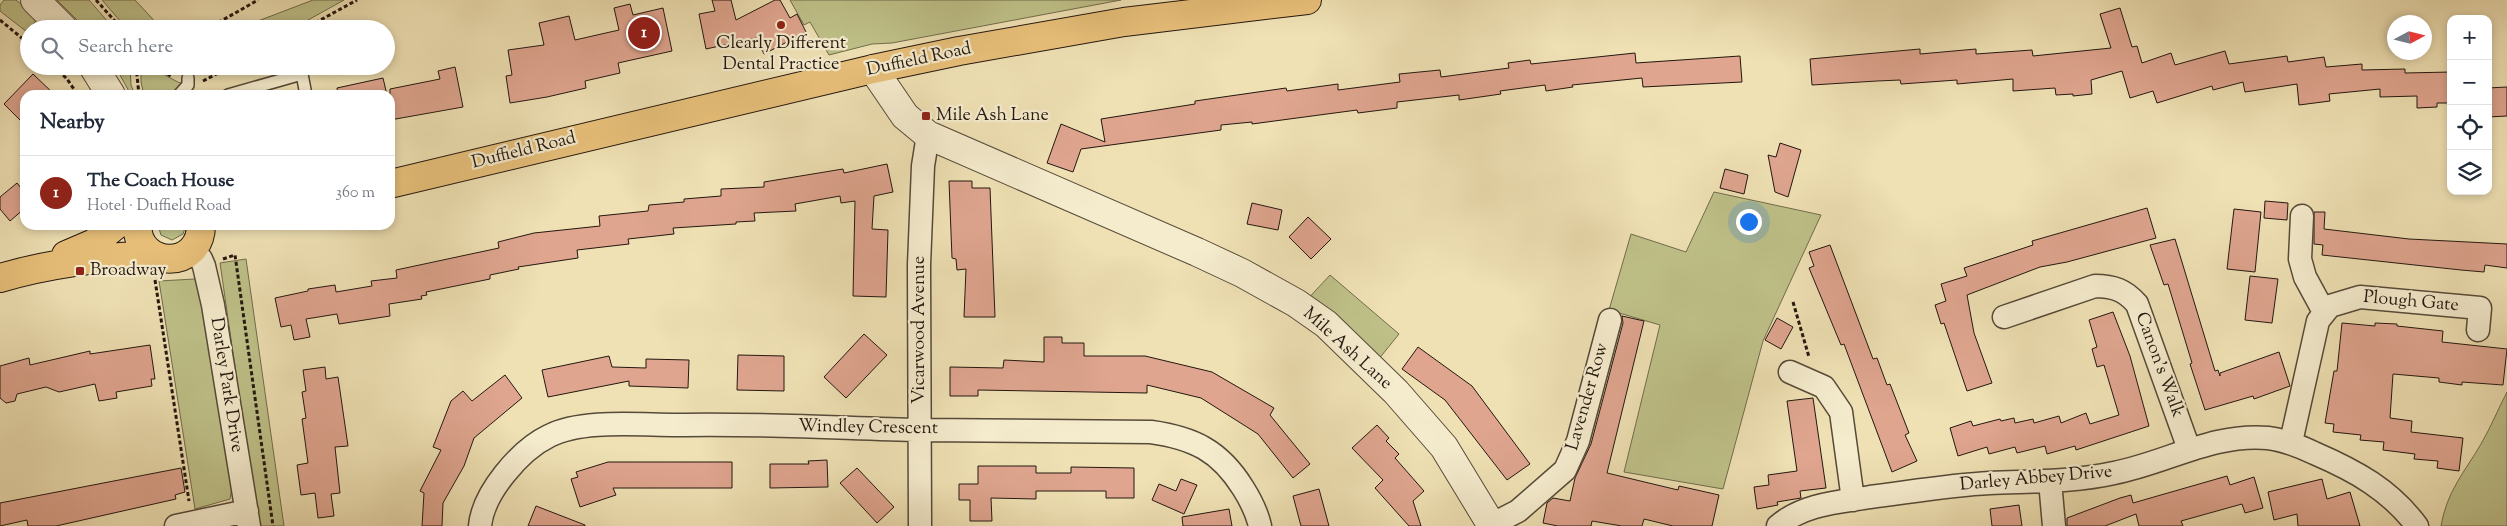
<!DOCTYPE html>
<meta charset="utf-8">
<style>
:root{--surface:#fff;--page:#f2f2f3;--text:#1f2937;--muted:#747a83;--line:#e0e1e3;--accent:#8f2418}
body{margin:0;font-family:"Sorts Mill Goudy",serif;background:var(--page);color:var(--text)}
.controls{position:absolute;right:15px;top:15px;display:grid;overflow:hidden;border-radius:10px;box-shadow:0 2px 8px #0003}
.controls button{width:45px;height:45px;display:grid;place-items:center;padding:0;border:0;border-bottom:1px solid var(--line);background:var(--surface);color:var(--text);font:25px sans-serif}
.compass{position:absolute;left:2387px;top:15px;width:45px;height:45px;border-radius:50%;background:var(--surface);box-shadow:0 2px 8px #0003;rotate:83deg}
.you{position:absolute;left:1748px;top:221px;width:18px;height:18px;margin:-12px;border:4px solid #fff;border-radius:50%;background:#1a73e8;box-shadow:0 0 0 8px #1a73e833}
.badge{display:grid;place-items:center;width:32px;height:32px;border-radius:50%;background:var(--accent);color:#fff;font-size:16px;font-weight:700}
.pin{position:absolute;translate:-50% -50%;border:2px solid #fff;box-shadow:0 1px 5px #0006}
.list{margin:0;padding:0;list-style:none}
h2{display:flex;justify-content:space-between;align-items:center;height:65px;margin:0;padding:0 20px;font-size:21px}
h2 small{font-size:16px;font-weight:400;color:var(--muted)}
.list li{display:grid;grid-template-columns:32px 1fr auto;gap:15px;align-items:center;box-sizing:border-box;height:75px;padding:0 20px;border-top:1px solid var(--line)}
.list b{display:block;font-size:19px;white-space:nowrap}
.list p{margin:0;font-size:16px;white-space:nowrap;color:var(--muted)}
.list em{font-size:16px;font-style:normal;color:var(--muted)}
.icon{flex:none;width:28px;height:28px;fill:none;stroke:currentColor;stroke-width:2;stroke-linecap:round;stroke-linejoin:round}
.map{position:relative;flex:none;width:2507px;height:526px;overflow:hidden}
.search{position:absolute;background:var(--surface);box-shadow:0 2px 8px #0003;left:20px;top:20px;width:375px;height:55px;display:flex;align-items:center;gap:12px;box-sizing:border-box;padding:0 18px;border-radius:28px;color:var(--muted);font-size:19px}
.panel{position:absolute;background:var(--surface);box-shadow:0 2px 8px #0003;left:20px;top:90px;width:375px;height:140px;border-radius:15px}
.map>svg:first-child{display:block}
.green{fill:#bfc189;stroke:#716c4c}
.building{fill:#dfa58f;stroke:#23170f}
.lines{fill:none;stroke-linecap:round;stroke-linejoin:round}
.service-casing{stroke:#564a38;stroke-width:14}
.minor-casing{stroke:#564a38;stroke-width:25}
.tertiary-casing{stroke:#564a38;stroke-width:30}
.primary-casing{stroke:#23170f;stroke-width:30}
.path{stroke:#23170f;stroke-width:3;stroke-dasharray:4 2.5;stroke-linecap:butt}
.service{stroke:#f5ecce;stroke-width:11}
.minor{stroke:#f5ecce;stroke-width:22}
.tertiary{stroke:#f5ecce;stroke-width:28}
.primary{stroke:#e8c07a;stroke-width:28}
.poi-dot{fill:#8f2418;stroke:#f5ecce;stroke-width:2}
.labels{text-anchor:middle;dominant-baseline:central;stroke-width:4.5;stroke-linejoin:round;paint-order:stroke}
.poi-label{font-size:18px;fill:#23170f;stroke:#f5ecce;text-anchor:start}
.street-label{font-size:18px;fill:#23170f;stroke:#f5ecce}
</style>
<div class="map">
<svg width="2507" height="526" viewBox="0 0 2507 526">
<rect width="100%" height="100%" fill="#efe1b4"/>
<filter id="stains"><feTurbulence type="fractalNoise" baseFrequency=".004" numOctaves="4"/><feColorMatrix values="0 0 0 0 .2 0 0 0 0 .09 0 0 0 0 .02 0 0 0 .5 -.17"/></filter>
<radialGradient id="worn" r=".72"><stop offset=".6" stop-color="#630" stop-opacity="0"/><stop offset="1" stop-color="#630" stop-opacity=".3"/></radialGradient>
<path class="green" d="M4,0h12l22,18 -11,14 -27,-21v-6z
M57,0h32l25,29h-28z
M102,0h33l27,29h-35z
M313,0h31l-52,29h-55z
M790,0h331l-229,43 -20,1 -43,11 -19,-33 -6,3z
M115,66h15l1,19 4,10h-4z
M141,66c15,0 27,13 42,18l-9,11h-30l-3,-13z
M1714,192l107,23 -58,126 -40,148 -99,-17 36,-147 -51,-15 22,-76 55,18z
M158,225h28l-3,9 -11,6 -11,-5z
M246,259l38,267h-26l-38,-263z
M1330,275l69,59 -21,26 -74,-57z
M195,279l3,2 34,207 -2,11 -35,10 -36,-228z
M2507,392v134h-66c6,-35 23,-53 40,-82 10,-17 17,-35 26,-52z"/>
<path class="building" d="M712,0h19l5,20 39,-20h5l10,18 7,-4 9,18 -42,22 -8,-16 -50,11 -7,-35 16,-3z
M630,4l3,11 30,-7 9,43 -54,12 2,10 -35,8 1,7 -39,9 -37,6 -4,-27 6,-1 -4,-25 36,-5 -5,-22 30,-7 6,24 44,-10 -5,-22z
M2120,8l12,39 5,-1 5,17 29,-10 4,12 50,-14 4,13 58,-8 1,6 36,-5 2,10 36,-3v6l43,-1v4l46,-1v31h-14v4l-20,1v-12l-37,1v-8l-51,5 1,7 -31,4 -2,-21 -52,8 -2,-10 -30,8 -1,-4 -55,17 -4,-12 -23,7 -8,-27 -31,9 1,14 -19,2v-2l-17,1 -1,-7 -42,3v-12l-56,5v-4l-56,4 -1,-4 -23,1 -65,4 -2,-26 110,-10v5l56,-5v5l56,-4 1,6 78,-8 -11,-34z
M1635,53l1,10 104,-7 2,26 -99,5 -1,-9 -70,7 1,2 -27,4 -1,-6 -45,6 1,3 -42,6v-5l-62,7v6l-39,5 -1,-3 -105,14v-2l-31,3v5l-140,19 -8,23 -26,-9 14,-39 44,18 -4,-23 94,-15v-3l91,-13 1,3 51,-7v6l62,-8 -1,-8 41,-4 1,7 68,-9 -1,-5 22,-3 1,4z
M455,67l8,40 -73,13v-31l50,-10 -2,-8z
M33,74l22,21h-30v30l-21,-21z
M383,78l4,17h-49l-1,-7z
M2507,87v29l-19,1v-29z
M1780,143l21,7 -13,47 -13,-5 -7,-37 8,2z
M887,164l6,28 -19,4 -2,33 16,1 -2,67 -33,-1 2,-95 -14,2 -1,-7 -45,8 1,7 -42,2 1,8 -19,1v2l-63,4 1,6 -46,5 1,5 -52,6 1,8 -60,9 1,2 -29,6v4l-64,13 1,3 -6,1 1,3 -33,5 1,12 -51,8 -2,-10 -31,5 4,18 -16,3 -3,-15 -10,2 -6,-29 33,-7v-2l27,-4 1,7 36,-6 -1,-5 26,-3 -1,-8 103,-22 -1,-6 36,-9 66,-7 -1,-10 49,-5 1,-6 35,-3v-3l37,-3v-7l43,-2v-5l79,-13 1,4z
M1725,169l23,6 -4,19 -24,-6z
M949,181h23v7h18l5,129h-31l2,-48 -9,1 -1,-11 -4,-1z
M17,183l8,10v15l-15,13 -10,-12v-12z
M2265,201l23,2 -1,17 -23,-2z
M1252,203l30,7 -4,20 -31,-6z
M2147,208l9,30 -89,24 -27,5 -73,28 7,38 18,50 -25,8 -23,-68 -3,1 -6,-19 11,-4 -5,-17 26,-8 -3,-8 69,-23 -1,-4z
M2234,209l27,3 -6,60 -28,-3z
M2314,212h11l-1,17 85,10 98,5v24l-22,-3 -1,7 -23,-2 -139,-15 1,-10 -9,-1z
M1308,217l23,22 -20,20 -22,-22z
M2175,239l40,132 3,-1 2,6v-3l59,-21 11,34 -36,13 -1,-3 -48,14 -15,-46 2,-1 -24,-79 -4,1 -14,-40z
M1830,245l43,114 4,-1 10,27 3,-1 19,49 -4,2 12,26 -25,11 -48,-128 -3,1 -32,-77 5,-2 -5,-14z
M2250,276l28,3 -6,44 -27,-3z
M2113,312l17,44 19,70 -73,24 -1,-4 -28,8 -2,-8 -28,7 -2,-6 -26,7 -2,-7 -29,9 -8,-28 21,-7 2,5 27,-7 1,2 13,-3 1,5 18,-4 1,4 25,-7 2,7 25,-10 4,11 29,-9 -15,-50 -7,2 -5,-18 5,-2 -8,-27z
M1622,316l22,5 -37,152 71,17 1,-4 40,9 -7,31h-39l-29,-7 -2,7h-20l-30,-5 -1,5h-33l-15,-3 4,-20 6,-5 17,3 5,-23 16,-34 32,-121z
M1777,318l16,9 -12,22 -16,-9z
M2342,323l33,3v-3l22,1v2l46,5 -1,11 65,7 -4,36 -41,-3v3l-23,-3v-4l-46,-4 -3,44 22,3 -1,11 52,6 -4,33 -22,-3 1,-7 -24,-2 1,-5 -32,-4 1,-8 -24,-2 1,-5 -28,-3 1,-8 -9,-1 9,-52h3z
M864,334l23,21 -41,43 -22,-21z
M1044,337h18v6h22v13h61l67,16 62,36 -4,7 40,49 -17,14 -35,-44 -57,-36 -54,-13v8l-169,-3v6h-28v-29l53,1 1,-8 40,2z
M150,345l5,34h-4l1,7 -36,6 1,6 -18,3 -4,-17 -36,8 -13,-5 -29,7 -2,7 -9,2 -6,-5v-32l29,-8 1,7 60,-14v3z
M1418,347l54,39 58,78 -23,16 -62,-80 -43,-31z
M738,355l46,1v35l-47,-1z
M609,356l3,11 34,1v-9l43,1 -1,28 -59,-2v-5l-81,16 -6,-27z
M325,367l1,12 12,-2 10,69 -13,1 5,46 -9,1 3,22 -16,2 -3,-25 -14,2 -4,-30 11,-2 -6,-44 4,-1 -4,-26 4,-1 -3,-21z
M505,375l17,23 -48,40 -10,28 -21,37 -1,23h-20l2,-33 -4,-2 21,-41 -8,-3 18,-46 12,-10 9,10z
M1813,398l13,90 -26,3 1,7 -24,4 1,3 -21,4 -3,-22 15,-2 -1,-10 29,-4 -10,-70z
M1377,425l12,13 -3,3 13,13 -4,4 29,33 -11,10 8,25h-12l-34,-38 8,-8 -31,-32z
M827,460l1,27 -58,1v-24h39l-1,-3z
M608,462h124v26h-119l3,7 -36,12 -9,-28 7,-2 -2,-5z
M978,466h58v7h35v-6l63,1v30h-28v-7h-70v8l-45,-1 1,23h-22v-21h-11v-16h19z
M181,468l4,24 -10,3 1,4 -120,27h-28l-1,-6 -27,6v-23z
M857,468l37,39 -17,16 -37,-40z
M2227,476l3,9 24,-8 9,31 -18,5 -3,-9 -61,17 2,5h-44l-3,-12 -31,12h-38v-8l53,-20 11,-3 2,8z
M1181,479l16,6 -13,29 -32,-14 7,-16 17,7z
M2322,479l5,20 23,-7 10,34h-62l-1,-12 -23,6 -6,-28z
M1319,489l10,37h-28l-8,-30z
M2019,505l3,21h-30l-2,-17z
M536,506l49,19v1h-57z
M1229,509l3,17h-49l-1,-9z"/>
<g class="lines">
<defs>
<path id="service" d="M179,95l9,-10v-7
M228,95l74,-21 4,21"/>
<path id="minor" d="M2302,216l-2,43 5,18 19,35
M191,250l10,9 3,7 9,39 36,221
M2004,317l91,-31c18,0 30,4 42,18l52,145
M1790,372l34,15 17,25 12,88
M2291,442l27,-121 12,-15 30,-9 120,11 -2,22
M2050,481l4,45
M1491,525l27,-14 47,-41 13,-29 32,-121
M176,526l71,-15
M480,526c3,-33 40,-76 69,-90 33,-17 90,-11 127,-11 82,-2 163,3 245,5 77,1 154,1 230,2 43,6 69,19 92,56 7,11 14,25 17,38
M920,526l-1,-261 4,-99 5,-31
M1778,526c25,-22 61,-24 92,-29 40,-5 80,-12 120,-14 41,-2 84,-1 124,-10 52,-10 99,-40 154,-35 17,2 31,8 46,15 42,18 76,37 103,73"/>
<path id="tertiary" d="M35,0l29,29
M93,66l18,29
M873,69l32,47 23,19 269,117 45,21 54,30 30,21 70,68 48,55 48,79"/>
<path id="primary" d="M390,184l483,-115 86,-18 165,-29 183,-22
M137,225c1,45 64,45 64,0
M66,255l28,-12 22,-18
M0,278c51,-15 101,-21 153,-23"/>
</defs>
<use href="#service" class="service-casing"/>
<use href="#minor" class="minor-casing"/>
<use href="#tertiary" class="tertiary-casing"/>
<use href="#primary" class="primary-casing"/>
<path class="path" d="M96,0l26,29
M0,20l29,24
M207,29l51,-29
M304,29l53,-29
M54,66l13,13 11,16
M136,66l3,29
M157,66l15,11
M203,81l29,-15
M223,259l12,-4 38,271
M155,280l34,221
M1793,302l16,55"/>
<use href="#service" class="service"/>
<use href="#minor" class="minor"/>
<use href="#tertiary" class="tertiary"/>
<use href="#primary" class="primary"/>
</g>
<g class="poi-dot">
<circle cx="781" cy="25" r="5"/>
<rect x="921" y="111" width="10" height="10" rx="2.5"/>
<rect x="75" y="266" width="10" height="10" rx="2.5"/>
</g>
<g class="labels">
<g class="poi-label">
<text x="781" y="44" text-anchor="middle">Clearly Different<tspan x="781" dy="21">Dental Practice</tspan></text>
<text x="936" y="116">Mile Ash Lane</text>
<text x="90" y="271">Broadway</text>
</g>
<g class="street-label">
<text transform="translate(919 60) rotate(-12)">Duffield Road</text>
<text transform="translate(524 151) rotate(-14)">Duffield Road</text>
<text transform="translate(2411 302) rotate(5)">Plough Gate</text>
<text transform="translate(920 330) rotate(-90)">Vicarwood Avenue</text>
<text transform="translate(1347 349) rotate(42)">Mile Ash Lane</text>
<text transform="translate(2159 365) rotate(70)">Canon's Walk</text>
<text transform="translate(226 385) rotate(81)">Darley Park Drive</text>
<text transform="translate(1588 397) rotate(-74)">Lavender Row</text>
<text transform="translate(868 428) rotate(1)">Windley Crescent</text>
<text transform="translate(2036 479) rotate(-5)">Darley Abbey Drive</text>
</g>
</g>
<rect width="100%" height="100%" filter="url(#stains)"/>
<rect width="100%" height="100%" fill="url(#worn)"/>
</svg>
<div class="controls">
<button>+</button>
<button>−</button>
<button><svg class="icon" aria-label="locate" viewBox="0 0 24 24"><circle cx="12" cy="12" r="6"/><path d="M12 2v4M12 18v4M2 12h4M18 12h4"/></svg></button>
<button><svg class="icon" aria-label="layers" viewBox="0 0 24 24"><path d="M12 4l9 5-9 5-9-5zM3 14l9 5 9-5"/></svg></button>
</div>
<svg class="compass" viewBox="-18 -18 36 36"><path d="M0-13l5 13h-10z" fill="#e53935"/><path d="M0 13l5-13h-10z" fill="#747a83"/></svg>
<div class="you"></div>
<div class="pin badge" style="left:644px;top:33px">1</div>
<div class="search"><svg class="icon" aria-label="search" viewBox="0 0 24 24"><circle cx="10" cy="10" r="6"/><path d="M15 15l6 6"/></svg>Search here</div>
<section class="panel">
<h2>Nearby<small></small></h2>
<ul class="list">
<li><span class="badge">1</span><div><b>The Coach House</b><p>Hotel · Duffield Road</p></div><em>360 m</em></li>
</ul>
</section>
</div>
